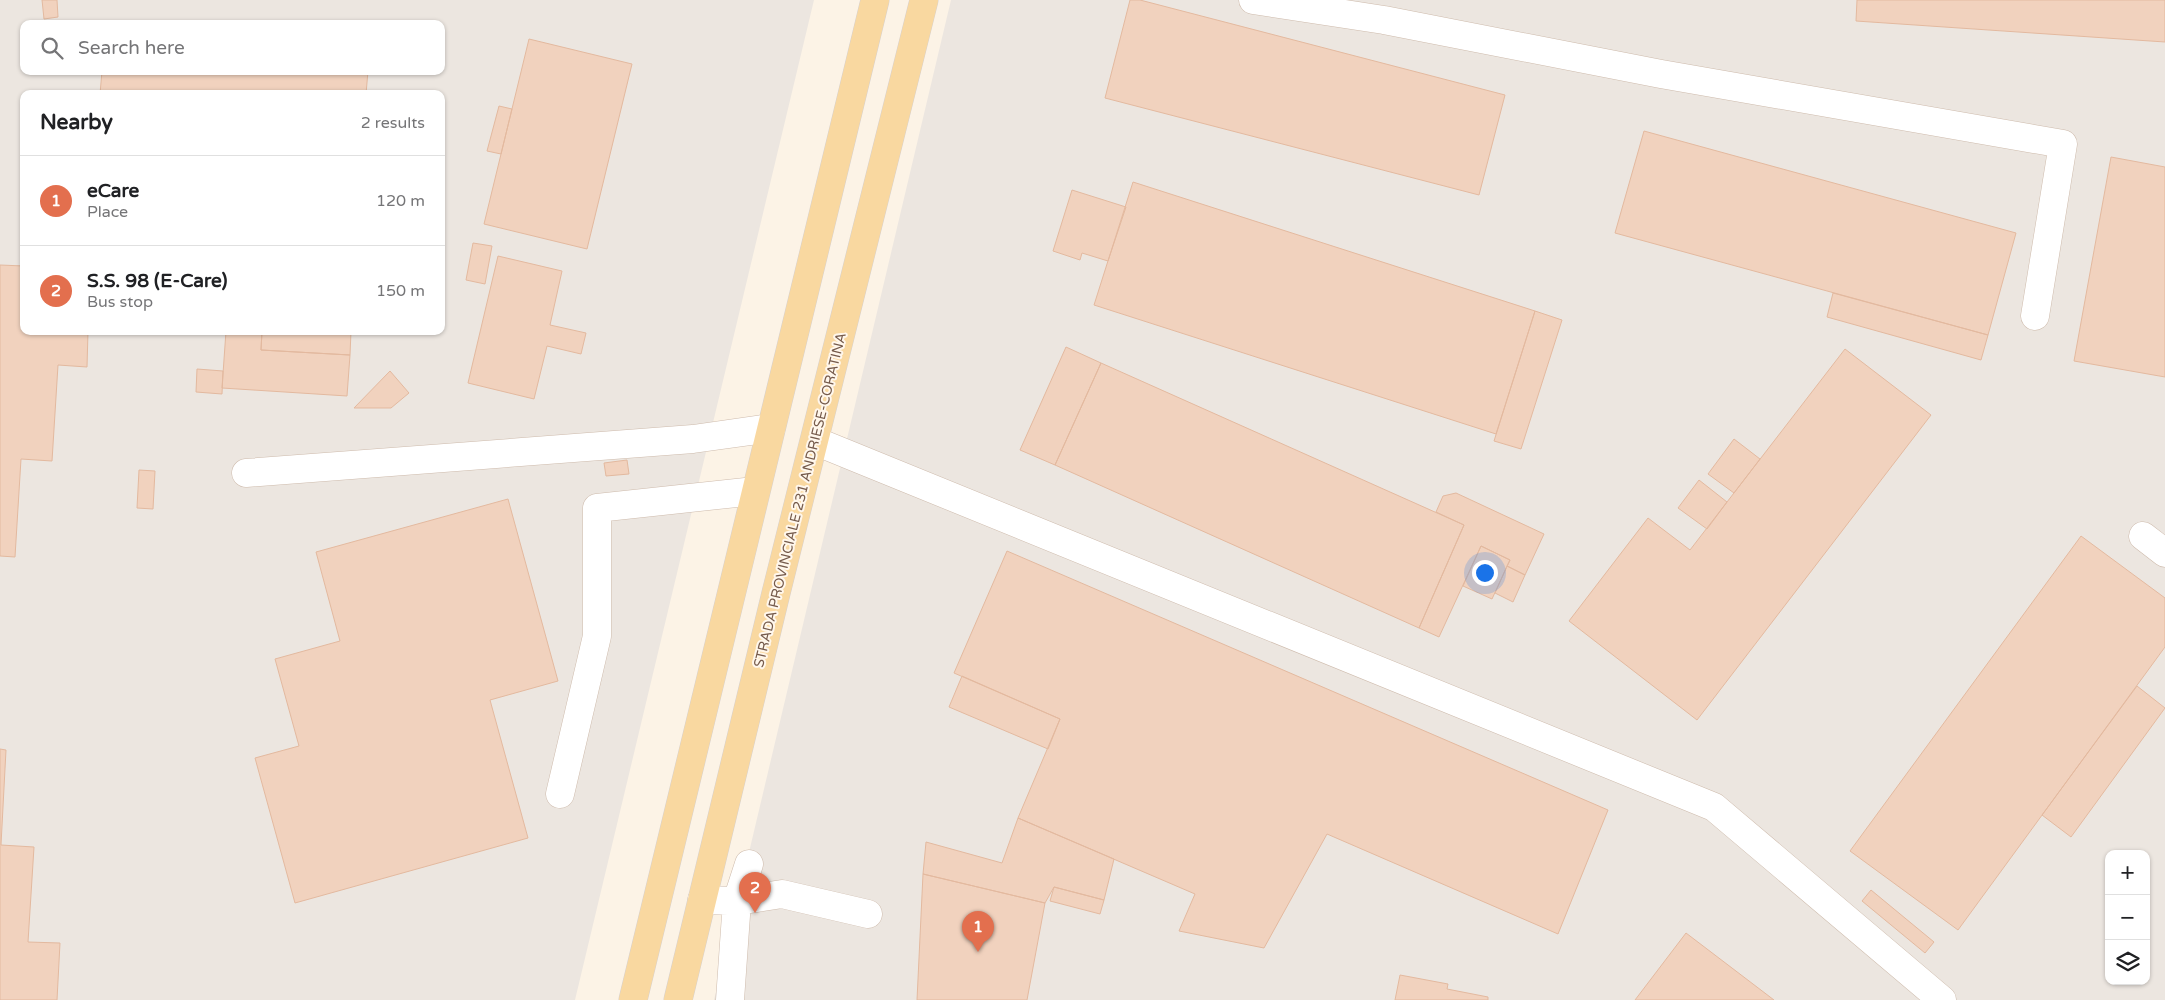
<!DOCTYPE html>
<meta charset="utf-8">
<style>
:root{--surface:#fff;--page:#f2f2f2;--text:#202124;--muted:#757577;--line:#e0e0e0;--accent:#e36f4e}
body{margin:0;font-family:"Varela Round",sans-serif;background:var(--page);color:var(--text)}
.controls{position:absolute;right:15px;bottom:15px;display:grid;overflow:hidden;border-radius:10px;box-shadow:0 1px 4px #0004}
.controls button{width:45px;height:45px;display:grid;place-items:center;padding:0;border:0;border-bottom:1px solid var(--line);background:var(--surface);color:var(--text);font:25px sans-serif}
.you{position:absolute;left:1484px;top:572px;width:18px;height:18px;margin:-12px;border:4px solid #fff;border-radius:50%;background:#1a73e8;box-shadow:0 0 0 8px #1a73e833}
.badge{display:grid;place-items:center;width:32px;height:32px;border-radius:50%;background:var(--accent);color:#fff;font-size:16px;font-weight:700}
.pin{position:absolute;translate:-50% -41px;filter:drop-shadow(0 1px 2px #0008)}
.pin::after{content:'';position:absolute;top:26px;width:18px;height:15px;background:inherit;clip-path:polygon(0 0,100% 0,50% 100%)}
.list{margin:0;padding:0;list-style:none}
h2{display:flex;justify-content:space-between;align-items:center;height:65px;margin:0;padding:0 20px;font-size:21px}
h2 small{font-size:16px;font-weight:400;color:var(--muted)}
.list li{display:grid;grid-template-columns:32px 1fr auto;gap:15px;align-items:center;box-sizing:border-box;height:90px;padding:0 20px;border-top:1px solid var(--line)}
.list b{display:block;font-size:19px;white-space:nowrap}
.list p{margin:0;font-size:16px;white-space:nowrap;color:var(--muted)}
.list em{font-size:16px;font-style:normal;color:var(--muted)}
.icon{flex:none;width:28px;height:28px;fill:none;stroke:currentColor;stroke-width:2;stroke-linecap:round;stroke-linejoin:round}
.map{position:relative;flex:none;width:2165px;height:1000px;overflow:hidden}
.search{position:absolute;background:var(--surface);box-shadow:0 1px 4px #0004;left:20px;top:20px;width:425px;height:55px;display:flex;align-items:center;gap:12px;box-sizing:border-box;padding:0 18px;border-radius:10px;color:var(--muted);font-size:19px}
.panel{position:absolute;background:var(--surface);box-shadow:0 1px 4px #0004;left:20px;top:90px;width:425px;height:245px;border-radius:10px}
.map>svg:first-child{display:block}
.industrial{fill:#ece6e0;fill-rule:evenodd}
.building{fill:#f1d2be;stroke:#e3b99f}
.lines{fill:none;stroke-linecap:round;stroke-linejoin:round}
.minor-casing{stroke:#cebbac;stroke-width:29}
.major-casing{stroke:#d8d1cd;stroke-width:29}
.minor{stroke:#fff;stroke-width:28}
.major{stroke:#f9d8a0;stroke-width:28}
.labels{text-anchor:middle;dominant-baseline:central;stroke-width:4;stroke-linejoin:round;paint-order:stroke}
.street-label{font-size:14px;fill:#755a4b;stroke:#fff7ec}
</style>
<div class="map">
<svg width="2165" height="1000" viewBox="0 0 2165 1000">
<rect width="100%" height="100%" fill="#fcf3e6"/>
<path class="industrial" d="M0,0h814l-239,1000h-575zM24,24h417v47h-417zM24,94h417v237h-417z
M951,0h1214v1000h-1451zM2109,854h37v127h-37z"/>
<path class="building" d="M42,0h15l1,17 -14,2z
M1130,0h10l365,95 -26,100 -374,-97z
M1857,0h308v42l-309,-21z
M529,39l103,25 -45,185 -103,-25z
M102,71h266l-2,23h-266z
M499,106l13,3 -11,45 -14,-3z
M1644,131l372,102 -28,102 -373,-102z
M2111,157l54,10v210l-91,-16z
M1133,182l402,129 -39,123 -402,-129z
M1072,190l54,17 -18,54 -26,-8 -2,7 -27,-9z
M473,243l19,3 -7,38 -19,-4z
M498,256l64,15 -12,54 36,8 -5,21 -34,-8 -13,53 -66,-16z
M0,265l24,1v65h64l-1,36 -29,-2 -6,96 -31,-2 -6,98 -15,-1z
M1833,293l155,42 -7,25 -154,-43z
M1535,311l27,9 -41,129 -27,-8z
M226,331h36l-1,19 89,5 -3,41 -125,-8z
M262,331h89l-1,24 -89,-5z
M1066,347l35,16 -46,102 -35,-15z
M1845,349l86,66 -234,305 -128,-99 79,-103 42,32z
M1101,363l363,162 -45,103 -364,-163z
M197,369l26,2 -1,23 -26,-2z
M390,371l19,22 -18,15h-37z
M1734,439l26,20 -26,34 -26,-19z
M627,460l2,14 -23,2 -2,-13z
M139,470l16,1 -2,38 -16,-1z
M1699,480l28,22 -20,27 -29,-21z
M1456,493l88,41 -19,41 -18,-9 3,-6 -29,-14 -42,91 -20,-9 45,-103 -28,-13 7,-16z
M508,499l50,182 -68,19 38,138 -233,65 -40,-145 44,-12 -24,-87 65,-18 -24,-89z
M2081,536l84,62v49l-207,283 -108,-79z
M1481,546l29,14 -18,39 -29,-13z
M1007,551l601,259 -50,124 -231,-100 -63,114 -85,-17 16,-37 -177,-76 42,-99 -106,-46z
M1507,566l18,9 -12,27 -18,-9z
M962,676l98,43 -12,30 -99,-42z
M2137,686l28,22 -94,129 -29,-22z
M0,749l6,1 -5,95 33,2 -6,95 32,1 -3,57h-57z
M1018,818l96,41 -10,41 -50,-13 -9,16 -122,-29 3,-32 76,21z
M923,874l122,29 -18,97h-110z
M1054,887l50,13 -4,14 -50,-13z
M1871,890l63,52 -9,11 -63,-52z
M1686,933l88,67h-139z
M1400,975l48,9 -1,5 41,8v3h-93z"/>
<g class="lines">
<defs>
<path id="minor" d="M1253,0l131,20 277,54 402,70 -28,172
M815,441l899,366 228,193
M246,473l447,-34 78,-11
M2143,536l22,17
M560,794l37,-158v-128l158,-17
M702,900l35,1 45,-7 86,20
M730,1000l7,-99 12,-37"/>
<path id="major" d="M633,1000l242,-1000
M678,1000l98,-407 148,-593"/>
</defs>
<use href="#minor" class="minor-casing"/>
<use href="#major" class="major-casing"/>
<use href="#minor" class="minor"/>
<use href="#major" class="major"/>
</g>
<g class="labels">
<g class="street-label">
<text transform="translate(800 500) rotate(-76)">STRADA PROVINCIALE 231 ANDRIESE-CORATINA</text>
</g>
</g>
</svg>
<div class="controls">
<button>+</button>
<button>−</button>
<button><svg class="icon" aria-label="layers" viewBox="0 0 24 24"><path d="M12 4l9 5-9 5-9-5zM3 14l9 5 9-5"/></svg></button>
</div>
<div class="you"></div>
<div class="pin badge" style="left:978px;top:952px">1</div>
<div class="pin badge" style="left:755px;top:913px">2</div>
<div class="search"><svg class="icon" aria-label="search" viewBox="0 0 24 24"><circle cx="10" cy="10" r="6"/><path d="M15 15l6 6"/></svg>Search here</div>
<section class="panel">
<h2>Nearby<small>2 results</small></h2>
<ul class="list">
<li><span class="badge">1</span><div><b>eCare</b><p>Place</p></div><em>120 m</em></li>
<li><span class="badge">2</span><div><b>S.S. 98 (E-Care)</b><p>Bus stop</p></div><em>150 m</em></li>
</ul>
</section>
</div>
